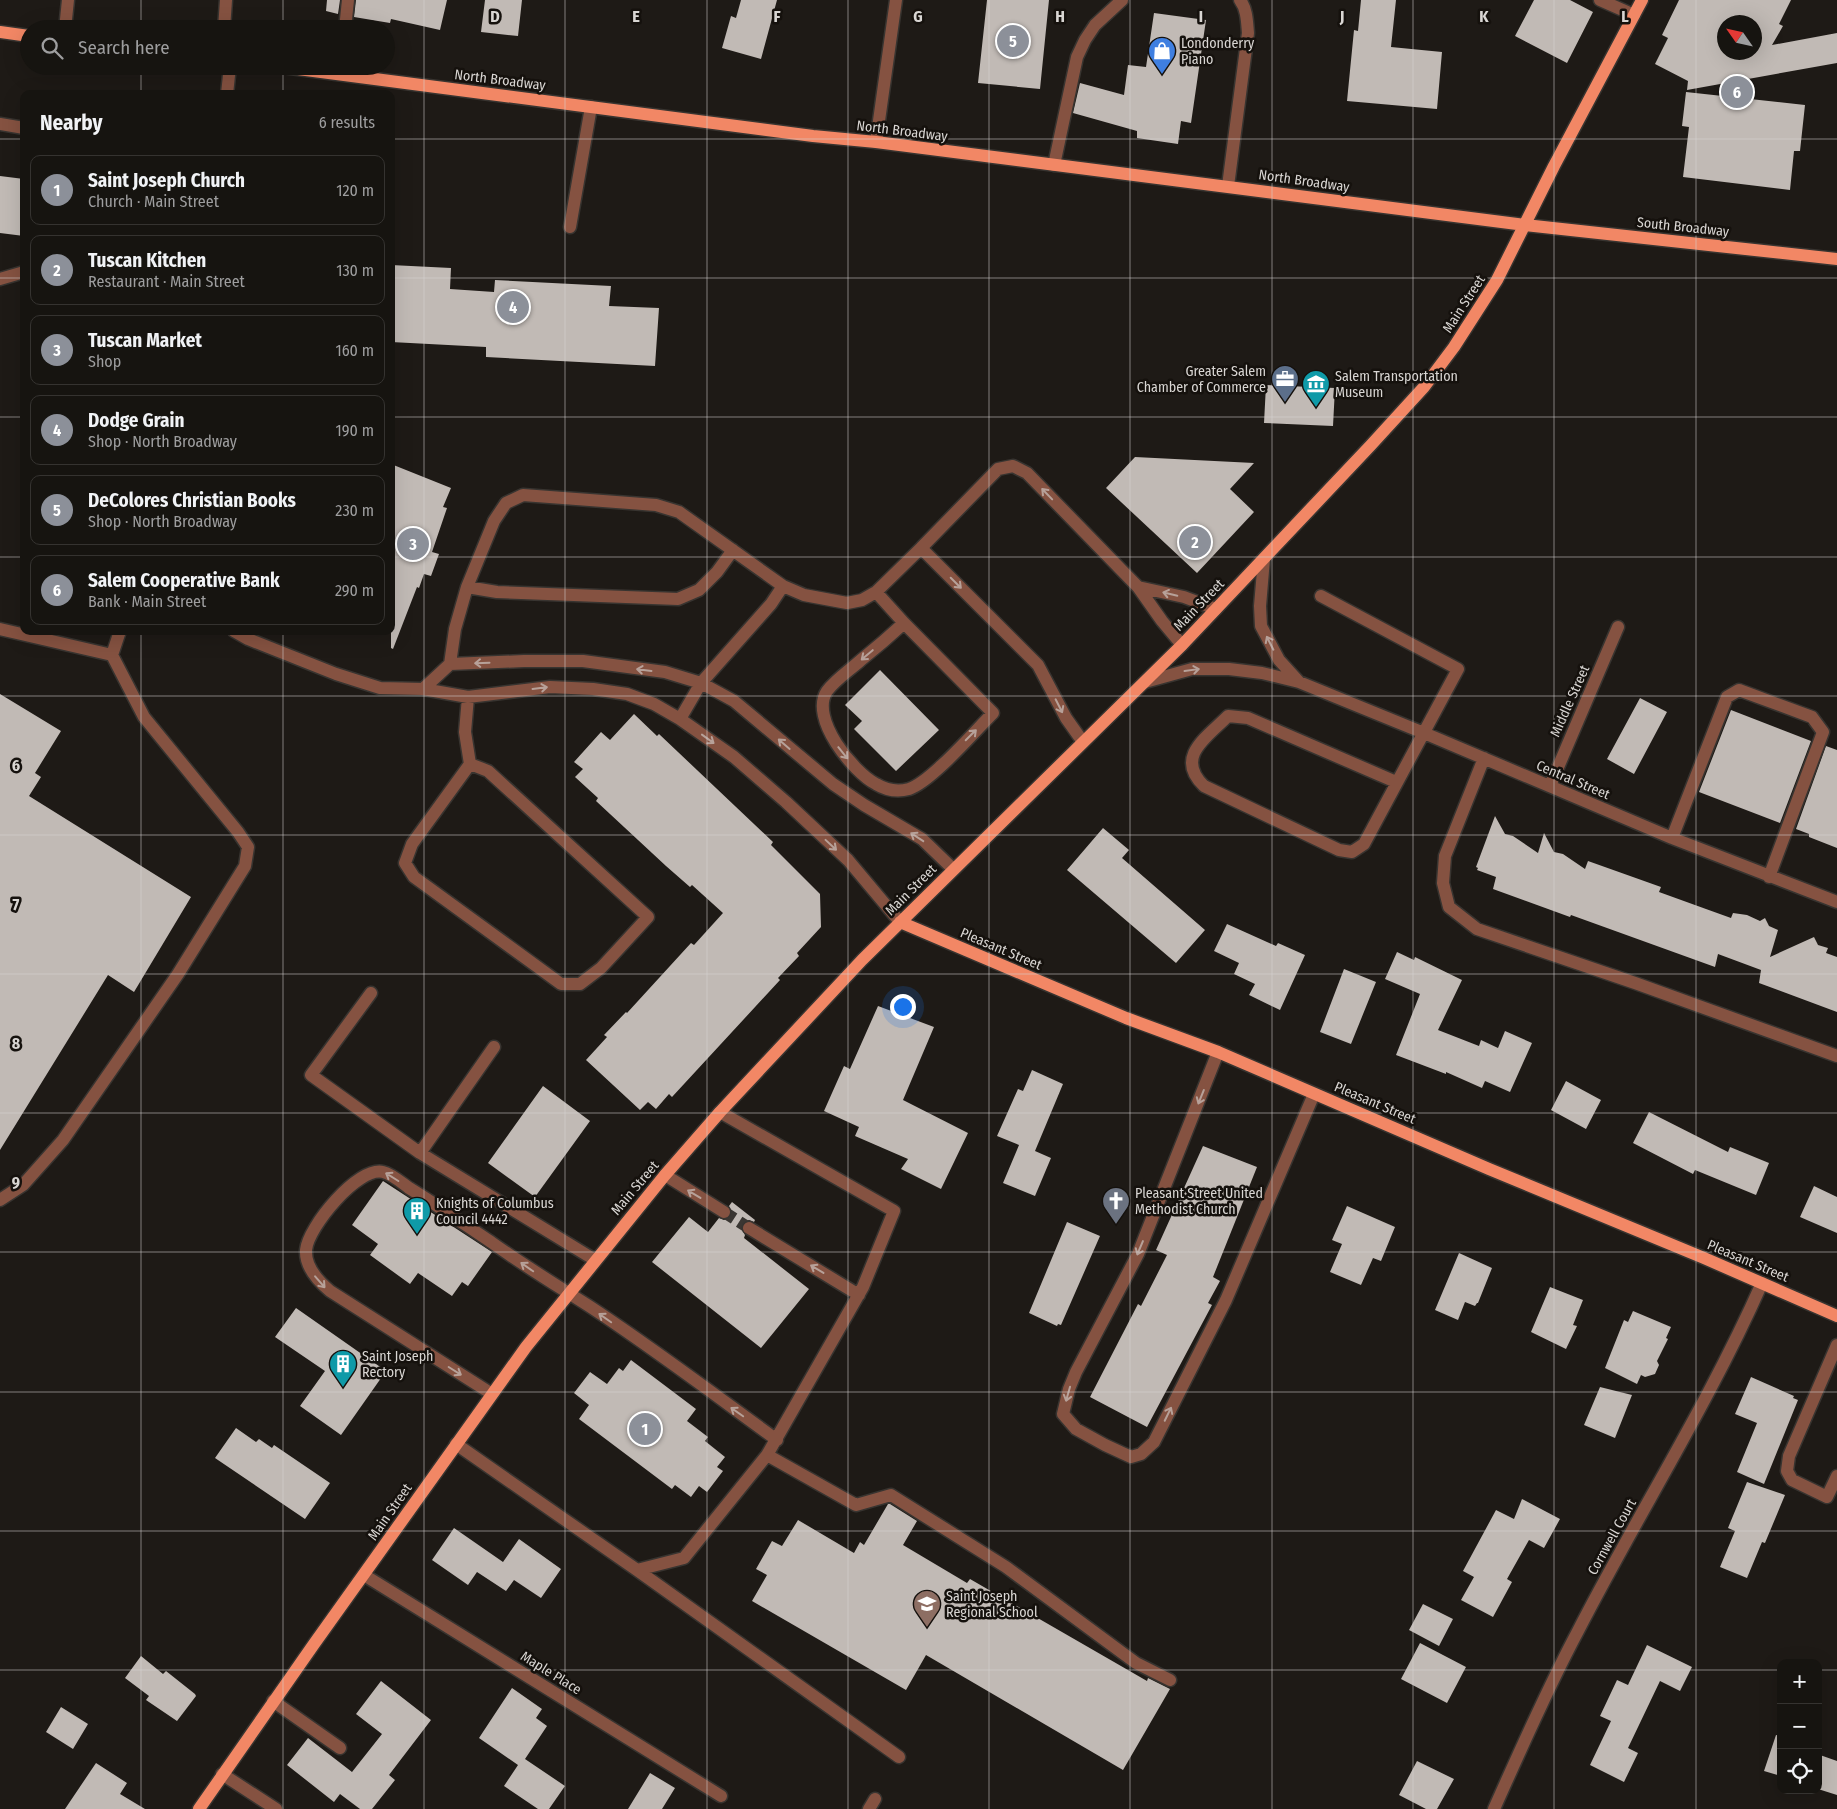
<!DOCTYPE html>
<meta charset="utf-8">
<style>
:root{--surface:#161410;--page:#1f1d19;--text:#f1f3f6;--muted:#9e9e9f;--line:#353330;--accent:#8c9099}
body{margin:0;font-family:"Fira Sans Condensed",sans-serif;background:var(--page);color:var(--text)}
.controls{position:absolute;right:15px;bottom:15px;display:grid;overflow:hidden;border-radius:10px;box-shadow:0 5px 20px #0002}
.controls button{width:45px;height:45px;display:grid;place-items:center;padding:0;border:0;border-bottom:1px solid var(--line);background:var(--surface);color:var(--text);font:25px sans-serif}
.compass{position:absolute;left:1717px;top:15px;width:45px;height:45px;border-radius:50%;background:var(--surface);box-shadow:0 5px 20px #0002;rotate:304deg}
.you{position:absolute;left:902px;top:1006px;width:18px;height:18px;margin:-12px;border:4px solid #fff;border-radius:50%;background:#1a73e8;box-shadow:0 0 0 8px #1a73e833}
.badge{display:grid;place-items:center;width:32px;height:32px;border-radius:50%;background:var(--accent);color:#fff;font-size:16px;font-weight:700}
.pin{position:absolute;translate:-50% -50%;border:2px solid #fff;box-shadow:0 1px 5px #0006}
.list{margin:0;padding:0;list-style:none}
h2{display:flex;justify-content:space-between;align-items:center;height:65px;margin:0;padding:0 20px;font-size:21px}
h2 small{font-size:16px;font-weight:400;color:var(--muted)}
.list li{display:grid;grid-template-columns:32px 1fr auto;gap:15px;align-items:center;box-sizing:border-box;height:70px;margin:0 10px 10px;padding:0 10px;border:1px solid var(--line);border-radius:10px}
.list b{display:block;font-size:19px;white-space:nowrap}
.list p{margin:0;font-size:16px;white-space:nowrap;color:var(--muted)}
.list em{font-size:16px;font-style:normal;color:var(--muted)}
.icon{flex:none;width:28px;height:28px;fill:none;stroke:currentColor;stroke-width:2;stroke-linecap:round;stroke-linejoin:round}
.map{position:relative;flex:none;width:1837px;height:1809px;overflow:hidden}
.search{position:absolute;background:var(--surface);box-shadow:0 5px 20px #0002;left:20px;top:20px;width:375px;height:55px;display:flex;align-items:center;gap:12px;box-sizing:border-box;padding:0 18px;border-radius:28px;color:var(--muted);font-size:19px}
.panel{position:absolute;background:var(--surface);box-shadow:0 5px 20px #0002;left:20px;top:90px;width:375px;height:545px;border-radius:10px}
.map>svg:first-child{display:block}
.building{fill:#c1bab5;fill-rule:evenodd}
.lines{fill:none;stroke-linecap:round;stroke-linejoin:round}
.minor-tunnel{stroke:#3a3632;stroke-width:12;stroke-dasharray:12 6;stroke-linecap:butt}
.minor-casing{stroke:#383430;stroke-width:15}
.major-casing{stroke:#383430;stroke-width:15}
.minor{stroke:#855241;stroke-width:12}
.major{stroke:#f28765;stroke-width:12}
.oneway{stroke:#b7a199}
.grid{fill:none;stroke:#d9d6d3;stroke-width:1;stroke-opacity:0.55}
.labels{text-anchor:middle;dominant-baseline:central;stroke-width:5;stroke-linejoin:round;paint-order:stroke}
.poi-label{font-size:14px;fill:#d9d6d3;stroke:#15110d;text-anchor:start}
.street-label{font-size:14px;fill:#d9d6d3;stroke:#15110d}
.grid-label{font-size:16px;text-anchor:middle;font-weight:bold;fill:#d9d6d3;stroke:#15110d;stroke-width:5;stroke-linejoin:round;paint-order:stroke}
</style>
<div class="map">
<svg width="1837" height="1809" viewBox="0 0 1837 1809">
<rect width="100%" height="100%" fill="#1e1a16"/>
<path class="building" d="M327,0h13l-2,14 -12,-3z
M356,0h91l-7,30 -49,-11 -1,4 -36,-6z
M485,0h37l-4,36 -37,-4z
M741,0h36l-16,59 -39,-11 9,-32 5,2z
M987,0h62l-9,89 -62,-6z
M1361,0h35l-5,47 51,5 -5,57 -90,-8 7,-71 4,1z
M1534,0h36l23,12 -26,51 -52,-27z
M1679,0h112l-12,24 4,2 -11,19 65,-12v30l-150,27 1,-9 -33,-17 13,-26 -6,-3zM1724,22h30v30h-30z
M1154,13l52,7 -15,103 -10,-2 -3,23 -41,-6v-7l-64,-18 7,-30 44,12 4,-30 18,2z
M1686,92l119,13 -5,46h-6l-4,39 -107,-13 6,-50 -7,-1z
M0,176l24,3v57l-24,-3z
M391,265l60,3 -1,21 44,3 1,-12 116,6 -2,20 50,2 -4,58 -169,-9v-10l-95,-5z
M1266,385l69,3 -2,38 -69,-3z
M1135,457l119,6 -24,26 24,23 -57,61 -91,-85z
M391,464l60,24 -8,19 4,1 -15,44 7,2 -8,22 -7,-2 -5,14 -2,-1 -24,62 -2,-1z
M880,670l59,60 -43,41 -42,-42 8,-8 -17,-16z
M0,694l61,37 -26,42 6,4 -12,19 162,101 -57,95 -26,-17 -108,175z
M1640,698l27,14 -33,62 -27,-15z
M1731,710l80,31 -31,82 -81,-31z
M634,714l23,22 2,-2 114,108 -2,3 49,49 1,33 -24,26 2,3 -21,22 2,2 -108,117 -3,-3 -13,15 -8,-7 -8,8 -54,-50 21,-23 -3,-2 22,-23 1,1 64,-70 3,2 29,-32 -31,-28 -2,2 -24,-21 -70,-65 2,-3 -23,-21 8,-8 -9,-7 27,-30 9,8z
M1826,746l11,4v98l-28,-11v-3l-13,-5z
M1495,816l10,18 8,2 25,17 6,-20 10,19 9,2 22,15 3,-8 73,26 -2,5 47,17 25,9 2,-5 14,2 13,6 5,-3 4,8 9,4 -8,27 44,-20 4,8 10,3 -2,5 11,4v55l-78,-29 2,-13 -43,-16 -3,13 -144,-52 -1,2 -77,-28 3,-12 -19,-7 1,-2 -2,-1z
M1103,828l26,22 -7,8 83,72 -29,33 -109,-93z
M1227,924l49,22 2,-3 27,12 -25,55 -31,-15 6,-11 -21,-10 5,-11 -25,-12z
M1397,952l17,8 1,-3 47,23 -24,50 41,16 2,-6 17,8 7,-17 27,12 -22,49 -25,-11 -3,7 -36,-16v2l-50,-19 24,-61 -35,-15z
M1344,969l32,13 -25,62 -31,-12z
M878,1006l56,21 -31,73 65,33 -27,56 -40,-20 7,-10 -53,-23 4,-9 -35,-16 20,-45 6,3z
M1032,1070l31,14 -28,67 16,7 -16,38 -32,-13 16,-38 -22,-9 21,-47 5,2z
M1566,1081l35,19 -15,29 -35,-19z
M543,1086l47,35 -55,76 -47,-34z
M1649,1112l79,40 2,-5 39,16 -13,32 -61,-25 -2,4 -60,-31z
M1203,1146l54,21 -44,110 7,4 -12,22 4,2 -65,122 -57,-30 48,-93 3,2 26,-51 -11,-5z
M383,1181l109,71 -24,34 -6,-4 -10,14 -34,-23 -8,11 -40,-29 8,-11 -26,-19z
M1814,1186l23,11v36l-37,-16z
M732,1202l23,18 -1,2 -5,-2 -7,3 -1,5 4,7 -1,3 65,51 -48,59 -109,-86 37,-45 19,15 11,-14 5,2 7,-3 1,-5 -3,-6z
M1347,1206l48,21 -14,34 -8,-3 -12,27 -31,-13 12,-28 -10,-4z
M1067,1222l33,14 -39,89 -3,-1 -1,2 -28,-13z
M1459,1253l33,15 -14,35h-1l-2,3 -10,-4 -7,18 -23,-10z
M1550,1287l33,13 -10,25 4,1 -11,23 -35,-17z
M296,1308l90,63 -45,64 -41,-29 25,-35 -50,-34z
M1633,1311l38,16 -5,11 2,1 -11,22 2,4 -4,9 -10,3 -4,-2 -4,9 -32,-16 19,-48 4,2z
M631,1360l65,49 -9,12 21,16 -3,4 20,16 -8,10 6,4 -16,21 -8,-6 -8,11 -16,-12 -3,4 -93,-70 10,-14 -15,-12 16,-21 17,12 12,-16 4,3z
M1751,1377l43,19 -1,2 5,2 -34,84 -27,-12 20,-49 -22,-9z
M1600,1387l32,8 -17,43 -31,-13z
M236,1428l20,14 3,-3 13,9 2,-3 56,38 -25,36 -90,-61z
M1747,1482l38,13 -20,48 -3,-1 -15,36 -27,-11 15,-36 -7,-3z
M1522,1499l38,20 -16,29 -15,-8 -22,39 5,3 -19,35 -32,-17 13,-23 -11,-6 33,-61 18,9z
M888,1504h2l27,17 -14,24 64,38 3,-4 177,102 1,-3 22,11 -47,81 -197,-115 -20,35 -154,-89 15,-26 -11,-6 16,-28 10,5 16,-26 56,33 6,-11 4,3z
M454,1528l49,34 16,-23 42,30 -20,29 -27,-18 -8,11 -29,-19 -9,13 -36,-25z
M1423,1604l30,15 -14,27 -30,-16z
M1420,1643l46,24 -19,36 -46,-24z
M1647,1645l45,22 -12,24 -20,-10 -32,67 10,5 -14,29 -34,-17 21,-44 -11,-5 17,-36 11,5z
M141,1656l22,18 3,-3 29,23 1,2 -19,25 -31,-21 3,-4 -24,-18z
M381,1681l50,39 -42,55 6,5 -23,29h-12l-20,-15 -6,8 -47,-37 21,-27 44,34 30,-38 -26,-20z
M512,1688l30,21 -6,9 11,8 -22,33 40,27 -16,23h-11l-34,-23 14,-21 -39,-27z
M61,1707l27,17 -15,25 -27,-17z
M1776,1735l5,1v40l-17,-5z
M1818,1749l4,1 -2,5 17,6v34l-19,-6z
M1417,1761l37,18 -17,30h-11l-27,-14z
M96,1763l31,20 -7,11 25,15h-80z
M650,1773l25,15 -13,21h-34z"/>
<g class="lines">
<path class="minor-tunnel" d="M724,1212l25,16"/>
<defs>
<path id="minor" d="M1600,0l34,15
M65,29l3,-29
M224,29l2,-29
M345,29l3,-29
M227,94l3,-28
M0,124l24,4
M876,142l20,-142
M1054,165l23,-108 8,-17 10,-15 27,-25
M1228,186l20,-153c-1,-11 -1,-24 -8,-33
M570,227l21,-120
M0,279l24,-7
M921,548l117,117 28,53 17,24
M1264,559l-4,47 1,20 18,34 20,22
M467,587l30,5 181,7 21,-9 18,-18 16,-22
M1138,587l24,34 20,24
M876,592l28,31 89,90c-18,18 -62,69 -84,76 -11,3 -23,1 -33,-5 -23,-12 -67,-66 -49,-93 9,-12 23,-21 34,-31 15,-12 29,-24 43,-37
M1321,596l137,73 -94,175 -12,8 -13,-2 -135,-64c-30,-29 3,-49 24,-70l20,2 148,64
M0,629l112,26 8,-24
M234,631l14,8 88,35 44,14 43,1 27,-25 5,-35 12,-42 27,-66 12,-18 17,-8 133,10 23,7 104,74 21,9 43,8 15,-3 14,-8 45,-44 77,-79 15,-3 14,7 111,114 46,10 32,12
M450,664l74,-3h59l82,11 36,11 33,18 99,83 31,21 58,34 31,30
M1145,682l47,-13h37l33,4 37,9 125,51 248,105 165,64
M423,689l45,8 82,-10 43,2 34,5 27,10 26,15 54,38 52,45 62,58 52,62
M468,697l-3,35 5,32 -58,80 -7,19 9,14 147,107h19l21,-16 47,-51 -160,-146 -18,-7
M680,719l21,-36 70,-79 12,-18
M1484,758l-39,98 -2,27 6,24 28,22 158,54 202,73
M1550,786l68,-159
M1672,838l55,-141 12,-7 73,27 11,15 -54,145
M371,993l-60,82 109,78 175,107
M1218,1052l-80,202 -62,118 -7,17 -6,25 13,15 29,16 26,12 10,-3 13,-12 72,-142 88,-206
M420,1153l74,-106
M665,1175l59,37
M0,1200l23,-15 40,-45 115,-166 67,-108 3,-19 -10,-15 -94,-115 -32,-62
M749,1228l110,67
M1837,1345l-48,111 -2,15 5,9 35,17 10,-21
M492,1394l-162,-103c-12,-10 -25,-24 -24,-41 2,-23 52,-84 77,-78 9,2 19,11 26,16 28,17 55,36 82,54 32,23 65,43 98,64 64,42 126,89 188,134
M456,1444l181,126 262,187
M767,1455l89,50 35,-10 115,72 130,96 34,17
M637,1570l47,-12 83,-103 96,-168 31,-76 -174,-99
M364,1575l357,221
M273,1701l67,47
M222,1774l54,35
M869,1809l6,-10
M1494,1809c27,-60 53,-120 84,-178 60,-117 131,-228 184,-348"/>
<path id="major" d="M0,32l29,4
M275,66l538,70 63,6 649,83 312,34
M900,922l226,96 92,34 271,117 215,89 133,58
M199,1809l115,-165 212,-297 139,-172 55,-63 142,-152 320,-315 189,-200 53,-58 30,-40 43,-67 57,-114 88,-166"/>
</defs>
<use href="#minor" class="minor-casing"/>
<use href="#major" class="major-casing"/>
<use href="#minor" class="minor"/>
<use href="#major" class="major"/>
</g>
<defs><path id="oneway-shaft" d="M-6 0H5M1.5-3L5.5 0L1.5 3" fill="none" stroke-width="1.6" stroke-linecap="round" stroke-linejoin="round" transform="scale(1.25)"/></defs>
<g class="oneway">
<use href="#oneway-shaft" transform="translate(1047 494) rotate(-134)"/>
<use href="#oneway-shaft" transform="translate(956 583) rotate(45)"/>
<use href="#oneway-shaft" transform="translate(1170 594) rotate(-167)"/>
<use href="#oneway-shaft" transform="translate(1270 643) rotate(-117)"/>
<use href="#oneway-shaft" transform="translate(867 655) rotate(140)"/>
<use href="#oneway-shaft" transform="translate(482 663) rotate(178)"/>
<use href="#oneway-shaft" transform="translate(644 670) rotate(-173)"/>
<use href="#oneway-shaft" transform="translate(1192 670) rotate(-8)"/>
<use href="#oneway-shaft" transform="translate(540 688) rotate(-7)"/>
<use href="#oneway-shaft" transform="translate(1059 706) rotate(63)"/>
<use href="#oneway-shaft" transform="translate(971 735) rotate(-45)"/>
<use href="#oneway-shaft" transform="translate(708 739) rotate(36)"/>
<use href="#oneway-shaft" transform="translate(784 744) rotate(-139)"/>
<use href="#oneway-shaft" transform="translate(843 753) rotate(51)"/>
<use href="#oneway-shaft" transform="translate(917 837) rotate(-147)"/>
<use href="#oneway-shaft" transform="translate(831 845) rotate(43)"/>
<use href="#oneway-shaft" transform="translate(1201 1097) rotate(112)"/>
<use href="#oneway-shaft" transform="translate(392 1177) rotate(-148)"/>
<use href="#oneway-shaft" transform="translate(694 1194) rotate(-149)"/>
<use href="#oneway-shaft" transform="translate(1140 1248) rotate(113)"/>
<use href="#oneway-shaft" transform="translate(527 1267) rotate(-145)"/>
<use href="#oneway-shaft" transform="translate(817 1269) rotate(-149)"/>
<use href="#oneway-shaft" transform="translate(320 1282) rotate(49)"/>
<use href="#oneway-shaft" transform="translate(605 1318) rotate(-145)"/>
<use href="#oneway-shaft" transform="translate(455 1371) rotate(32)"/>
<use href="#oneway-shaft" transform="translate(1068 1394) rotate(106)"/>
<use href="#oneway-shaft" transform="translate(737 1412) rotate(-145)"/>
<use href="#oneway-shaft" transform="translate(1168 1414) rotate(-64)"/>
</g>
<path class="grid" d="M141,0v29M283,0v29M424,0v1809M565,0v1809M707,0v1809M848,0v1809M989,0v1809M1130,0v1809M1272,0v1809M1413,0v1809M1554,0v1809M1696,0v1809M141,66v28M283,66v28M0,139h24M391,139h1446M0,278h24M391,278h1446M0,417h24M391,417h1446M0,557h24M391,557h1446M141,631v1178M283,631v1178M0,696h1837M0,835h1837M0,974h1837M0,1113h1837M0,1252h1837M0,1392h1837M0,1531h1837M0,1670h1781M1818,1670h19"/>
<defs>
<symbol id="shop-pin" viewBox="-11 -11 22 30"><path d="M0 17L-7.5 6A9.5 9.5 0 1 1 7.5 6Z" fill="#3f7fe0" stroke="#15110d"/><path d="M-5-2.5h2.3a2.7 3.5 0 0 1 5.4 0H5L5.5 6h-11ZM-1.5-2.5h3a1.5 2.3 0 0 0-3 0Z" fill="#fff"/></symbol>
<symbol id="office-pin" viewBox="-11 -11 22 30"><path d="M0 17L-7.5 6A9.5 9.5 0 1 1 7.5 6Z" fill="#5c6f8a" stroke="#15110d"/><path d="M-6-3h4V-5.5h4V-3h4V5H-6ZM-1-4.5V-3h2v-1.5ZM-6 0V1H6V0Z" fill="#fff"/></symbol>
<symbol id="museum-pin" viewBox="-11 -11 22 30"><path d="M0 17L-7.5 6A9.5 9.5 0 1 1 7.5 6Z" fill="#0f9aa8" stroke="#15110d"/><path d="M0-6L6-3V-2H-6V-3ZM-5-1h2V3h-2ZM-1-1h2V3h-2ZM3-1h2V3H3ZM-6 4H6V6H-6Z" fill="#fff"/></symbol>
<symbol id="church-pin" viewBox="-11 -11 22 30"><path d="M0 17L-7.5 6A9.5 9.5 0 1 1 7.5 6Z" fill="#6b7280" stroke="#15110d"/><path d="M-1.2-6h2.4v3.5h3.3v2.4h-3.3V6h-2.4V-.1h-3.3v-2.4h3.3Z" fill="#fff"/></symbol>
<symbol id="building-pin" viewBox="-11 -11 22 30"><path d="M0 17L-7.5 6A9.5 9.5 0 1 1 7.5 6Z" fill="#0f9aa8" stroke="#15110d"/><path d="M-4-6H4V6H1V3H-1V6H-4ZM-2.5-4.3h1.7v1.8h-1.7ZM.8-4.3h1.7v1.8H.8ZM-2.5-1h1.7V.8h-1.7ZM.8-1h1.7V.8H.8Z" fill="#fff"/></symbol>
<symbol id="school-pin" viewBox="-11 -11 22 30"><path d="M0 17L-7.5 6A9.5 9.5 0 1 1 7.5 6Z" fill="#8d6e63" stroke="#15110d"/><path d="M0-5L7-2L0 1L-7-2ZM-4 1L0 2.5L4 1V4Q0 6-4 4Z" fill="#fff"/></symbol>
</defs>
<g fill-rule="evenodd">
<use href="#shop-pin" x="1146" y="35" width="32" height="43"/>
<use href="#office-pin" x="1269" y="363" width="32" height="43"/>
<use href="#museum-pin" x="1300" y="368" width="32" height="43"/>
<use href="#church-pin" x="1100" y="1185" width="32" height="43"/>
<use href="#building-pin" x="401" y="1195" width="32" height="43"/>
<use href="#building-pin" x="327" y="1348" width="32" height="43"/>
<use href="#school-pin" x="911" y="1588" width="32" height="43"/>
</g>
<g class="labels">
<g class="poi-label">
<text x="1181" y="43">Londonderry<tspan x="1181" dy="16">Piano</tspan></text>
<text x="1266" y="371" text-anchor="end">Greater Salem<tspan x="1266" dy="16">Chamber of Commerce</tspan></text>
<text x="1335" y="376">Salem Transportation<tspan x="1335" dy="16">Museum</tspan></text>
<text x="1135" y="1193">Pleasant Street United<tspan x="1135" dy="16">Methodist Church</tspan></text>
<text x="436" y="1203">Knights of Columbus<tspan x="436" dy="16">Council 4442</tspan></text>
<text x="362" y="1356">Saint Joseph<tspan x="362" dy="16">Rectory</tspan></text>
<text x="946" y="1596">Saint Joseph<tspan x="946" dy="16">Regional School</tspan></text>
</g>
<g class="street-label">
<text transform="translate(500 80) rotate(7)">North Broadway</text>
<text transform="translate(902 131) rotate(7)">North Broadway</text>
<text transform="translate(1304 181) rotate(8)">North Broadway</text>
<text transform="translate(1683 227) rotate(6)">South Broadway</text>
<text transform="translate(1464 304) rotate(-57)">Main Street</text>
<text transform="translate(1199 605) rotate(-46)">Main Street</text>
<text transform="translate(1570 701) rotate(-66)">Middle Street</text>
<text transform="translate(1573 780) rotate(23)">Central Street</text>
<text transform="translate(911 890) rotate(-45)">Main Street</text>
<text transform="translate(1001 949) rotate(23)">Pleasant Street</text>
<text transform="translate(1375 1103) rotate(23)">Pleasant Street</text>
<text transform="translate(635 1188) rotate(-50)">Main Street</text>
<text transform="translate(1748 1261) rotate(23)">Pleasant Street</text>
<text transform="translate(390 1512) rotate(-55)">Main Street</text>
<text transform="translate(1612 1537) rotate(-61)">Cornwell Court</text>
<text transform="translate(551 1673) rotate(32)">Maple Place</text>
</g>
</g>
<g class="grid-label">
<text x="495" y="22">D</text>
<text x="636" y="22">E</text>
<text x="777" y="22">F</text>
<text x="918" y="22">G</text>
<text x="1060" y="22">H</text>
<text x="1201" y="22">I</text>
<text x="1342" y="22">J</text>
<text x="1484" y="22">K</text>
<text x="1625" y="22">L</text>
<text x="16" y="771">6</text>
<text x="16" y="910">7</text>
<text x="16" y="1049">8</text>
<text x="16" y="1188">9</text>
</g>
</svg>
<div class="controls">
<button>+</button>
<button>−</button>
<button><svg class="icon" aria-label="locate" viewBox="0 0 24 24"><circle cx="12" cy="12" r="6"/><path d="M12 2v4M12 18v4M2 12h4M18 12h4"/></svg></button>
</div>
<svg class="compass" viewBox="-18 -18 36 36"><path d="M0-13l5 13h-10z" fill="#e53935"/><path d="M0 13l5-13h-10z" fill="#9e9e9f"/></svg>
<div class="you"></div>
<div class="pin badge" style="left:645px;top:1429px">1</div>
<div class="pin badge" style="left:1195px;top:542px">2</div>
<div class="pin badge" style="left:413px;top:544px">3</div>
<div class="pin badge" style="left:513px;top:307px">4</div>
<div class="pin badge" style="left:1013px;top:41px">5</div>
<div class="pin badge" style="left:1737px;top:92px">6</div>
<div class="search"><svg class="icon" aria-label="search" viewBox="0 0 24 24"><circle cx="10" cy="10" r="6"/><path d="M15 15l6 6"/></svg>Search here</div>
<section class="panel">
<h2>Nearby<small>6 results</small></h2>
<ul class="list">
<li><span class="badge">1</span><div><b>Saint Joseph Church</b><p>Church · Main Street</p></div><em>120 m</em></li>
<li><span class="badge">2</span><div><b>Tuscan Kitchen</b><p>Restaurant · Main Street</p></div><em>130 m</em></li>
<li><span class="badge">3</span><div><b>Tuscan Market</b><p>Shop</p></div><em>160 m</em></li>
<li><span class="badge">4</span><div><b>Dodge Grain</b><p>Shop · North Broadway</p></div><em>190 m</em></li>
<li><span class="badge">5</span><div><b>DeColores Christian Books</b><p>Shop · North Broadway</p></div><em>230 m</em></li>
<li><span class="badge">6</span><div><b>Salem Cooperative Bank</b><p>Bank · Main Street</p></div><em>290 m</em></li>
</ul>
</section>
</div>
